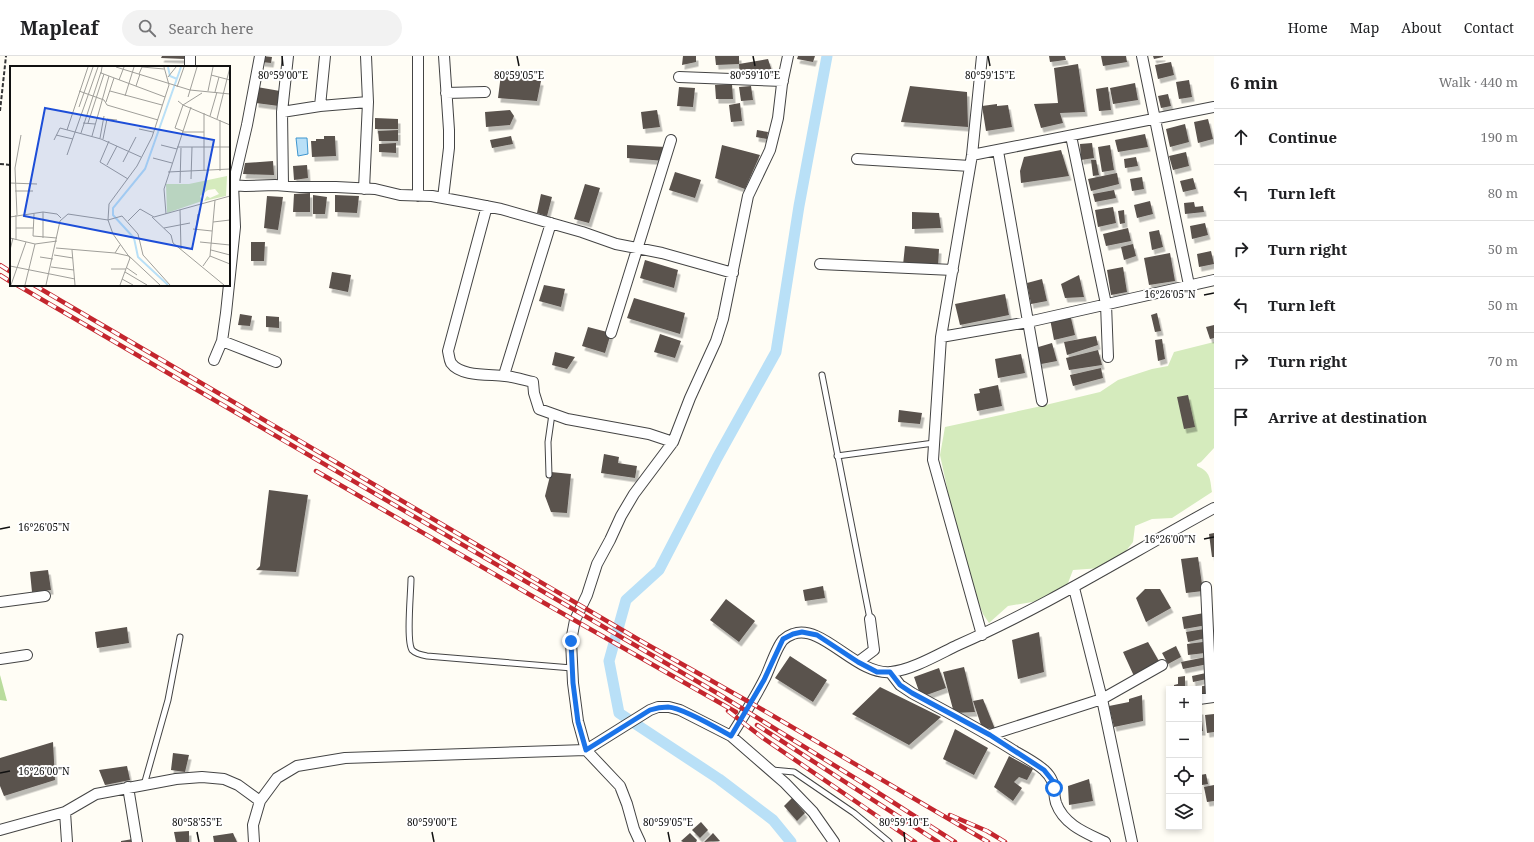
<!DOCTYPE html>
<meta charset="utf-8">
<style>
:root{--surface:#fff;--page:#f2f2f2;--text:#202124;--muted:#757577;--line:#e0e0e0}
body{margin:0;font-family:"Noto Serif",serif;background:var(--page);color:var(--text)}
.controls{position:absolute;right:12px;bottom:12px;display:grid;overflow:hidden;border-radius:0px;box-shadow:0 2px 6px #0003}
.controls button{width:36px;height:36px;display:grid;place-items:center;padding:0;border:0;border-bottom:1px solid var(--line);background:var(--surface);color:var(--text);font:20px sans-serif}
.stop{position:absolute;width:12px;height:12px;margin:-9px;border:3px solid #1a73e8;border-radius:50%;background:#fff}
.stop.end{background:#1a73e8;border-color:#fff;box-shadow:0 1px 4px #0008}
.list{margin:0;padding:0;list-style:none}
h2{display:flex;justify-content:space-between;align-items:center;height:52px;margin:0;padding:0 16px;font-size:17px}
h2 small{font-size:13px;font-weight:400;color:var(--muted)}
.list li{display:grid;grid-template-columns:26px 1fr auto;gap:12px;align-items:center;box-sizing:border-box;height:56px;padding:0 16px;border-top:1px solid var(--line)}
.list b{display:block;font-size:15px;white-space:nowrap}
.list em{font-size:13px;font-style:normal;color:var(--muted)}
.icon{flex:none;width:22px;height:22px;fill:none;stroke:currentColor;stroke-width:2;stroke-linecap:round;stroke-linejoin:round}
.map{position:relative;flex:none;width:1214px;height:786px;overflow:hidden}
header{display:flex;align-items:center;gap:24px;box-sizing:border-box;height:56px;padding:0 20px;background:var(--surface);border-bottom:1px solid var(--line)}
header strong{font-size:19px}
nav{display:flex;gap:22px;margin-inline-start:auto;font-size:14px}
.search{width:280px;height:36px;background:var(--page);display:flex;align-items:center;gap:10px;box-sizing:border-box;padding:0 14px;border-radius:22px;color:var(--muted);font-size:15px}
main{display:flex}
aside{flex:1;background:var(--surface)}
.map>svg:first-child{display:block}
.green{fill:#d5ebbd}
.forest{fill:#b9dc9c}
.water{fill:#b9e0f7;stroke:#3f96cf}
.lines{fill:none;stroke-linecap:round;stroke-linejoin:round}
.canal{stroke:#b9e0f7;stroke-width:11}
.building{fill:#5a524d;filter:url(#shadow)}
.lane-casing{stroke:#444;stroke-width:7}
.street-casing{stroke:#444;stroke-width:12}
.path{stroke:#333;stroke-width:2;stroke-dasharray:4 2;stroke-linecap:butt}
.lane{stroke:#fff;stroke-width:5}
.street{stroke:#fff;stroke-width:10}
.rail-casing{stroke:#c4262e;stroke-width:4.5}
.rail{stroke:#fff;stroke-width:3;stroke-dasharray:9;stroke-linecap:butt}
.route{stroke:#1a73e8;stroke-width:5}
.ticks{fill:none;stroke:#111;stroke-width:1.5}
.inset-river{fill:none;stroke:#b9e0f7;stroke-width:2}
.inset-road{fill:none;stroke:#a09f9a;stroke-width:1}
.view{fill:#1d4ed8;fill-opacity:0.15;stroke:#1d4ed8;stroke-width:2}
.inset-edge{fill:none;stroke:#111;stroke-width:2}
.ticks-label{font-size:10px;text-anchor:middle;fill:#111;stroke:#fff;stroke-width:4;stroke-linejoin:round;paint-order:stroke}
</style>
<header>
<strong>Mapleaf</strong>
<div class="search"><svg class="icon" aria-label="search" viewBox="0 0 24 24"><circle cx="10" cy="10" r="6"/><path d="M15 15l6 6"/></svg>Search here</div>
<nav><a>Home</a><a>Map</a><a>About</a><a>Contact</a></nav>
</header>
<main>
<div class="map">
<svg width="1214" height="786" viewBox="0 0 1214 786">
<defs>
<filter id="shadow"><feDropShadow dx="2.5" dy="4.5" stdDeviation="0" flood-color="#0004"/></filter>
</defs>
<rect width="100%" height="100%" fill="#fffdf5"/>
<path class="green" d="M1214,286v106l-13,14 -4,2v2c14,6 13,13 15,26l-40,26 -20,1 -17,7 -2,16 -15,19 -17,7 -28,2 -5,13 -24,17 -36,6 -19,17 -6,-9 -18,-47 -14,-61 -11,-51 5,-28 92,-20 63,-15 18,-12 34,-11 16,-3 6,-14z"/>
<path class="forest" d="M0,619l7,26 -7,-1z"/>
<path class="water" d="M296,82h11l1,16 -10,2z"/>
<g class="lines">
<path class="canal" d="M791,786l-18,-22 -54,-41 -100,-66 -10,-52 17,-61 33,-30 58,-112 59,-106 23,-146 28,-150"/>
</g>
<path class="building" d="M162,0h23v3l-24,-1z
M262,0l10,1 -1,6 -9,-1z
M683,0h13v6l-14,3z
M715,0h24v8l29,-5 5,15 -33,5 -1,-15 -23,1z
M798,0h17l-2,6 -16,-3z
M1049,0h16l1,4 -16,2z
M1101,0h25l1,6 -24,4z
M1153,0h10v1l-9,2z
M1171,6l3,13 -16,4 -3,-14z
M1078,8l7,48 -25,1 3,10 -22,5 -7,-24 24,-1 -4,-35z
M501,18l40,7 -4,20 -39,-3z
M1189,24l3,17 -13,2 -3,-17z
M1135,27l3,17 -25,4 -3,-16z
M732,28l1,15h-17l-1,-14z
M751,30l2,14 -12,1 -2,-14z
M910,30l57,6 1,35 -67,-5z
M257,31l23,4 -1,15 -23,-3z
M679,31l16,1 -2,19 -16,-1z
M1108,31l3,23 -12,1 -3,-22z
M1168,38l3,12 -10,2 -3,-12z
M740,47l2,18 -11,1 -2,-17z
M997,48v2l11,-1 4,22 -26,4 -4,-25z
M510,54l4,6 -4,9 -24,2 -1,-15z
M657,54l3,17 -17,2 -2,-17z
M375,62l23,1v10h-23z
M1208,63l5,20 -15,4 -4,-21z
M1185,68l4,18 -19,5 -4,-18z
M398,74v11h-19l-1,-10z
M757,74l11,2 -1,7 -11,-2z
M1145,78l3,13 -30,5 -3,-12z
M324,80h11l1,20 -24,1 -1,-16h5v-2h8z
M511,80l2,8 -21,4 -2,-8z
M396,87v10l-17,-1v-8z
M1092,87l2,15 -13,2 -1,-16z
M627,89l39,2 -1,14 -38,-3z
M722,89l38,10 -15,34 -30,-11z
M1110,89l4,25 -12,2 -4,-25z
M1061,94l8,26 -48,7 -1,-12 4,-14z
M1186,96l3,14 -16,4 -4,-14z
M1136,101l2,9 -13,2 -1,-9z
M1091,104h5l3,15 -6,1z
M273,105l1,14 -31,-1 2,-11z
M307,109l1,13 -14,2 -1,-14z
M675,116l26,8 -6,18 -26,-8z
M1117,117l2,11 -28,7 -3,-12z
M1142,121l2,12 -12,2 -2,-12z
M1193,122l3,11 -13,3 -3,-11z
M585,128l15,4 -11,35 -15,-4z
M1114,134l2,8 -21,4 -2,-8z
M310,137v19h-17l1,-18z
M541,138l11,3 -5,19 -10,-3z
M313,139l14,2 -2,17h-12z
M335,139l24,1 -2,17 -22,-1z
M267,140l16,1 -5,33 -14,-2z
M1150,145l3,13 -16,4 -3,-13z
M1194,146l1,5 8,-1 1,6 -19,2 -1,-11z
M1113,151l3,16 -18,4 -3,-17z
M1124,154l1,13 -5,1 -2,-13z
M912,156l27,1 2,15 -29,1z
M1205,167l3,12 -16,4 -2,-13z
M1128,172l3,13 -25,5 -3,-12z
M1159,174l4,17 -11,3 -3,-18z
M251,186h14l-1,19h-13z
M1133,188l3,12 -12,4 -3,-13z
M905,190l34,3 -1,18 -35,-2z
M1211,195l3,13 -15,3 -2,-13z
M1170,197l5,28 -26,4 -5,-27z
M645,204l33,10 -4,18 -34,-10z
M1123,211l4,25 -16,3 -4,-25z
M332,216l19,3 -3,17 -19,-4z
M1079,219l5,22 -19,1 -4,-14z
M1042,223l5,22 -16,3 -4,-21z
M544,229l21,4 -4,18 -22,-6z
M1005,238l4,21 -49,10 -5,-21z
M634,242l51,15 -5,21 -53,-16z
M1157,257l4,18 -6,1 -4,-17z
M240,258l12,2 -2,10 -12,-1z
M1070,258l5,21 -21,5 -4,-21z
M266,260l13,1v11l-13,-1z
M1214,269v13l-4,1 -4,-12z
M588,271l23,6 -6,20 -23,-7z
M660,278l21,7 -6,17 -21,-6z
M1096,280l2,9 -31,10 -3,-13z
M1162,283l3,20 -7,2 -3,-21z
M1052,287l5,18 -21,4 -1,-17z
M1098,294l4,15 -33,5 -3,-12z
M555,296l20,5 -8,12 -15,-4z
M1021,298l4,19 -27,5 -3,-19z
M1101,312l2,10 -30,8 -3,-11z
M998,329l4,21 -25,5 -3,-17 6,-1 -1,-4z
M1188,339l7,32 -11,2 -7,-32z
M899,354l23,3 -2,11 -22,-2z
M604,398l15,3 -1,6 19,3 -2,12 -34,-5z
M551,416l20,2 -4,39 -16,-1 -6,-16z
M269,434l39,5 -12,77 -40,-2 4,-4z
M1214,477v24h-2l-3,-23z
M1198,501l5,34 -17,2 -5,-34z
M48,514l3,20 -19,2 -2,-20z
M823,530l2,12 -20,3 -2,-11z
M1145,533h15l11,19 -25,14 -10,-24z
M726,543l29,22 -16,21 -29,-22z
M1204,557l3,12 -23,4 -2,-12z
M127,571l2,16 -32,5 -2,-16z
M1204,573l2,9 -18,4 -2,-10z
M1039,576l5,40 -26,7 -6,-39z
M1148,586l12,21 -26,13 -11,-24z
M1203,586l2,11 -17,2 -1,-11z
M1176,590l5,11 -13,7 -6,-11z
M790,600l37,24 -14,22 -38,-24z
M1206,601l2,7 -25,5 -2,-7z
M964,611l11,45 -21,1 -11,-41z
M939,612l7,20 -25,9 -7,-20z
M1206,617l1,6 -14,3 -1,-6z
M1185,620v13h-11v-4l4,-1v-7z
M1209,629l1,10 -11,2v-8l-2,-2z
M1196,630l1,3h-8l-1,-2z
M880,631l61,30 -32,28 -57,-31z
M1142,639l1,26 -29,6 -5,-21 20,-4v-3z
M983,643l12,30 -13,-1 -9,-27z
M1199,654h2l2,21h-4z
M1214,658v18l-7,1 -2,-18z
M955,673l33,19 -14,27 -31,-16z
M53,686l2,38 -51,16 -4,-10v-28z
M173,697l16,2 -4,17 -14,-2z
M1009,700l24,13 -6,11 -8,-3 -5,5 8,6 -9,13 -19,-14z
M127,710l3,14 -25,5 -6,-15z
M1206,718l2,10 -6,1 -2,-10z
M1089,723l4,22 -24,4 -1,-19z
M1214,729v16l-7,1 -3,-15z
M792,742l13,15 -8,8 -13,-15z
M701,766l7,8 -8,8 -8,-8z
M189,775v11h-13l-2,-10z
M233,777l4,9h-23l-1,-6z
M690,777l7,7 -1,2h-13l-2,-1z
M713,777l7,8 -16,1z
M133,783v3h-12v-1z"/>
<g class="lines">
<defs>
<path id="lane" d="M822,319l48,244
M837,400l97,-13
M549,419l-1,-33 4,-28
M411,523c0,13 -5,62 1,71 4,4 9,5 15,6l145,12
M772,714l22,2 60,41 35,29
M144,729l24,-85 12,-63"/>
<path id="street" d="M418,0v140
M1142,0l47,229
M190,11v-11
M679,21l104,4
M446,37l39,-1
M320,50l5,-50
M282,56l38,-6 48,-4
M1071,80l35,168 2,53
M998,95l44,250
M972,99l242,-48
M857,103l113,7
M229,129l16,1 30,-1 25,2h36l39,2 25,6 32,1 33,6 36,7 81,23 34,12 46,9 71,20
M283,129l-1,-73 6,-56
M364,133l4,-87 -2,-46
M443,142l6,-50v-18l-5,-74
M487,150l-39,145c1,4 1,8 3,12 10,14 39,11 54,13 9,1 19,4 28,6l1,11 5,16 28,10 82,15 24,8
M820,208l133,6
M611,277l60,-193
M941,281l87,-15 186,-42
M222,285l54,21
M214,304l8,-19 4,-28 9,-86 -2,-42 14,-60 13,-69
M504,319l47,-152
M1206,531l5,110
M1074,532l28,111 30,143
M0,546l45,-6
M982,579l-49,-175 8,-123 31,-182 10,-99
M0,603l27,-4
M858,606l16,-12 -4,-31
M890,616l10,13 12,8c35,19 70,37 104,59 9,5 20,11 28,18 13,12 8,19 12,33 8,22 30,30 49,39
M1199,643l15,-2
M990,679l112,-36 60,-34
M731,680c12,-19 24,-38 34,-58 5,-10 11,-30 18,-38 2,-2 7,-5 10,-6 29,-11 64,42 98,38 21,-2 48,-18 67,-27 89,-39 171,-91 256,-137
M128,731l9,55
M65,756l2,30
M0,774l65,-18 31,-18 80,-15 26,-2 22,2 14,6 22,16
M254,786l-1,-17 7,-24 17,-23 20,-12 48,-8 241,-8 64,-40 8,-3h11l11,3 51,26 54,47 28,29 21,30
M640,786l-6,-13 -7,-25 -7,-18 -34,-36 -8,-29 -5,-38 -2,-42 4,-21 12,-25 10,-31 13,-24 11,-24 13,-22 39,-52 17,-44 26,-57 7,-22 25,-123 22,-46 8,-32 4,-34 6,-28"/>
</defs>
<use href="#lane" class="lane-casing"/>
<use href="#street" class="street-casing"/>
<path class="path" d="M0,55l6,-55
M0,108l11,1"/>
<use href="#lane" class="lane"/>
<use href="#street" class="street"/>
<defs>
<path id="rail" d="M0,209l11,7
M0,219l11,7
M17,229l700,408 146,90 92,59
M34,229l607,356 110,62 237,139
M316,415l230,133 190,108
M728,655l35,27 152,104
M757,669l181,117
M950,759l37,16 18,11"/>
</defs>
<use href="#rail" class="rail-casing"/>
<use href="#rail" class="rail"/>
</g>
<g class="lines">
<path class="route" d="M571,585l2,42 5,39 8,28 64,-40c6,-2 12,-3 18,-3 15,1 49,21 63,29l33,-56 19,-41 10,-5 9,-2 15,3 41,27 19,10h13l10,13 12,8 78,42 54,35 8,10 2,8"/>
</g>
<path class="ticks" d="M282,0l1,10M517,0l2,10M753,0l2,10M988,0l2,10M1204,239l10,-2M0,473l10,-2M1204,483l10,-2M0,717l10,-2M197,776l2,10M432,776l2,10M668,776l2,10M904,776l1,10"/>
<g transform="translate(10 10)">
<rect width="220" height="220" fill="#fffdf5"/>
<path d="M217,110l-1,20 -22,5 3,-5 3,2 9,-4 -4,-5 -7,1 -8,6 2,5 -35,12 -1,-29h23z" fill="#d5ebbd"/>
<path class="inset-river" d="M158,1l2,9 7,3M158,219l-30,-28 -4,-19 -21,-23v-7l32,-39 36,-102"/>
<path class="inset-road" d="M92,1l-1,6 64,24M106,1l74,23 40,4M129,8l3,-7 22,2M201,9l19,5M158,11l8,-10M109,14l5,-13M126,20l4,-12M167,21l7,-20M69,25l25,9 3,5 51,15M100,25l52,14M198,25l5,-24M205,26l4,-15M192,27l-19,12 47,20M115,30l9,-29M178,31l9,-30M168,35l5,4 -8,23 8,3M96,36l8,-24M69,41l14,-40M194,47v58M200,50l7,-24M207,53l13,-52M210,54v51M73,57l12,1M78,57l16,-49M129,63l14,3M57,64l21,-63M172,66h22M71,67l20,-61M46,69l17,4M82,70l17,-60M90,72l4,-22M93,73l4,-20 10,1M44,74l6,-12 41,11 40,18M99,75l-9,21 28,17M151,79l16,4M167,81h53M57,89l31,-88M143,92l19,5M113,96l13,-25M97,99l10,-19M158,106l62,-3M181,113l1,-32M0,117l27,1M170,117l1,-35M5,125h18M170,144l1,39M24,148l-1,22 24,2M156,148l-2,-25 27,-82M6,149v25M7,149l-2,-47 6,-33M0,151l33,-5 14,2 4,4M142,151l19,18 2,8 51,42M118,155l12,-12 14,8 76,-21M203,156l17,-2M6,162h17M154,162l26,-5M183,163l19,2M186,163l2,-15M0,172l25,6 22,-3M33,172v-26M190,176l30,3M46,182l59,5 5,-8M0,184l3,-12M62,184l3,35M201,184l19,5M105,187l14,3 31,29M44,189l19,3M200,190l20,8M30,191l13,2M0,200l65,13M193,200l7,-10 5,-56M41,201l23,3M117,202l10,7M101,203h15M115,206l22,13M112,213l11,6M1,219l15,-43M15,219l10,-41M36,219l14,-64 8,-7 40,6 14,-4 16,18 5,21 27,30M110,219l10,-27 -17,-24 -5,-14 1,-16 28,-38 15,-29 17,-52 -5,-18"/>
<path class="view" d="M35,42l169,32 -22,109 -168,-33z"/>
<rect width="220" height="220" class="inset-edge"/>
</g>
<g class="ticks-label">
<text x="283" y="23">80°59'00"E</text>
<text x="519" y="23">80°59'05"E</text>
<text x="755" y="23">80°59'10"E</text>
<text x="990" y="23">80°59'15"E</text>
<text x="1170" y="242">16°26'05"N</text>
<text x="44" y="475">16°26'05"N</text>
<text x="1170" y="487">16°26'00"N</text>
<text x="44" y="719">16°26'00"N</text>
<text x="197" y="770">80°58'55"E</text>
<text x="432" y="770">80°59'00"E</text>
<text x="668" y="770">80°59'05"E</text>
<text x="904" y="770">80°59'10"E</text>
</g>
</svg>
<div class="controls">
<button>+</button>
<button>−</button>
<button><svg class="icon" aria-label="locate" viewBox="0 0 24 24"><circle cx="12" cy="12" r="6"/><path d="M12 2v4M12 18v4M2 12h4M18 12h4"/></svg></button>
<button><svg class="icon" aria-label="layers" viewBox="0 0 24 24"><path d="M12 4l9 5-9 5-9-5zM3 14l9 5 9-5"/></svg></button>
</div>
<div class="stop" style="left:1054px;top:732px"></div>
<div class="stop end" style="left:571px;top:585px"></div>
</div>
<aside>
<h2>6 min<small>Walk · 440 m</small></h2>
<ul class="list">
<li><svg class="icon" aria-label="ahead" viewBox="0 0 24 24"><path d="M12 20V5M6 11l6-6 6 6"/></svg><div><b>Continue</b></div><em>190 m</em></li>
<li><svg class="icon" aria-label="left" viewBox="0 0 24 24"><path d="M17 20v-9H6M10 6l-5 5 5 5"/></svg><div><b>Turn left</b></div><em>80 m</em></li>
<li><svg class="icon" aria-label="right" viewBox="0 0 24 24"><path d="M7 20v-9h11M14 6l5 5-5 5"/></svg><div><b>Turn right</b></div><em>50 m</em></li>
<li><svg class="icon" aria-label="left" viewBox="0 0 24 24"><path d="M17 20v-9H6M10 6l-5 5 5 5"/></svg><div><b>Turn left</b></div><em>50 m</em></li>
<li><svg class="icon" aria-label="right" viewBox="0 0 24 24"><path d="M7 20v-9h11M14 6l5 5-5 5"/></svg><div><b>Turn right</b></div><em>70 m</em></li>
<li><svg class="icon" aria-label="arrive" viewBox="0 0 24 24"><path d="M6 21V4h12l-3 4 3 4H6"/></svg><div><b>Arrive at destination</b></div></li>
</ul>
</aside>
</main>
